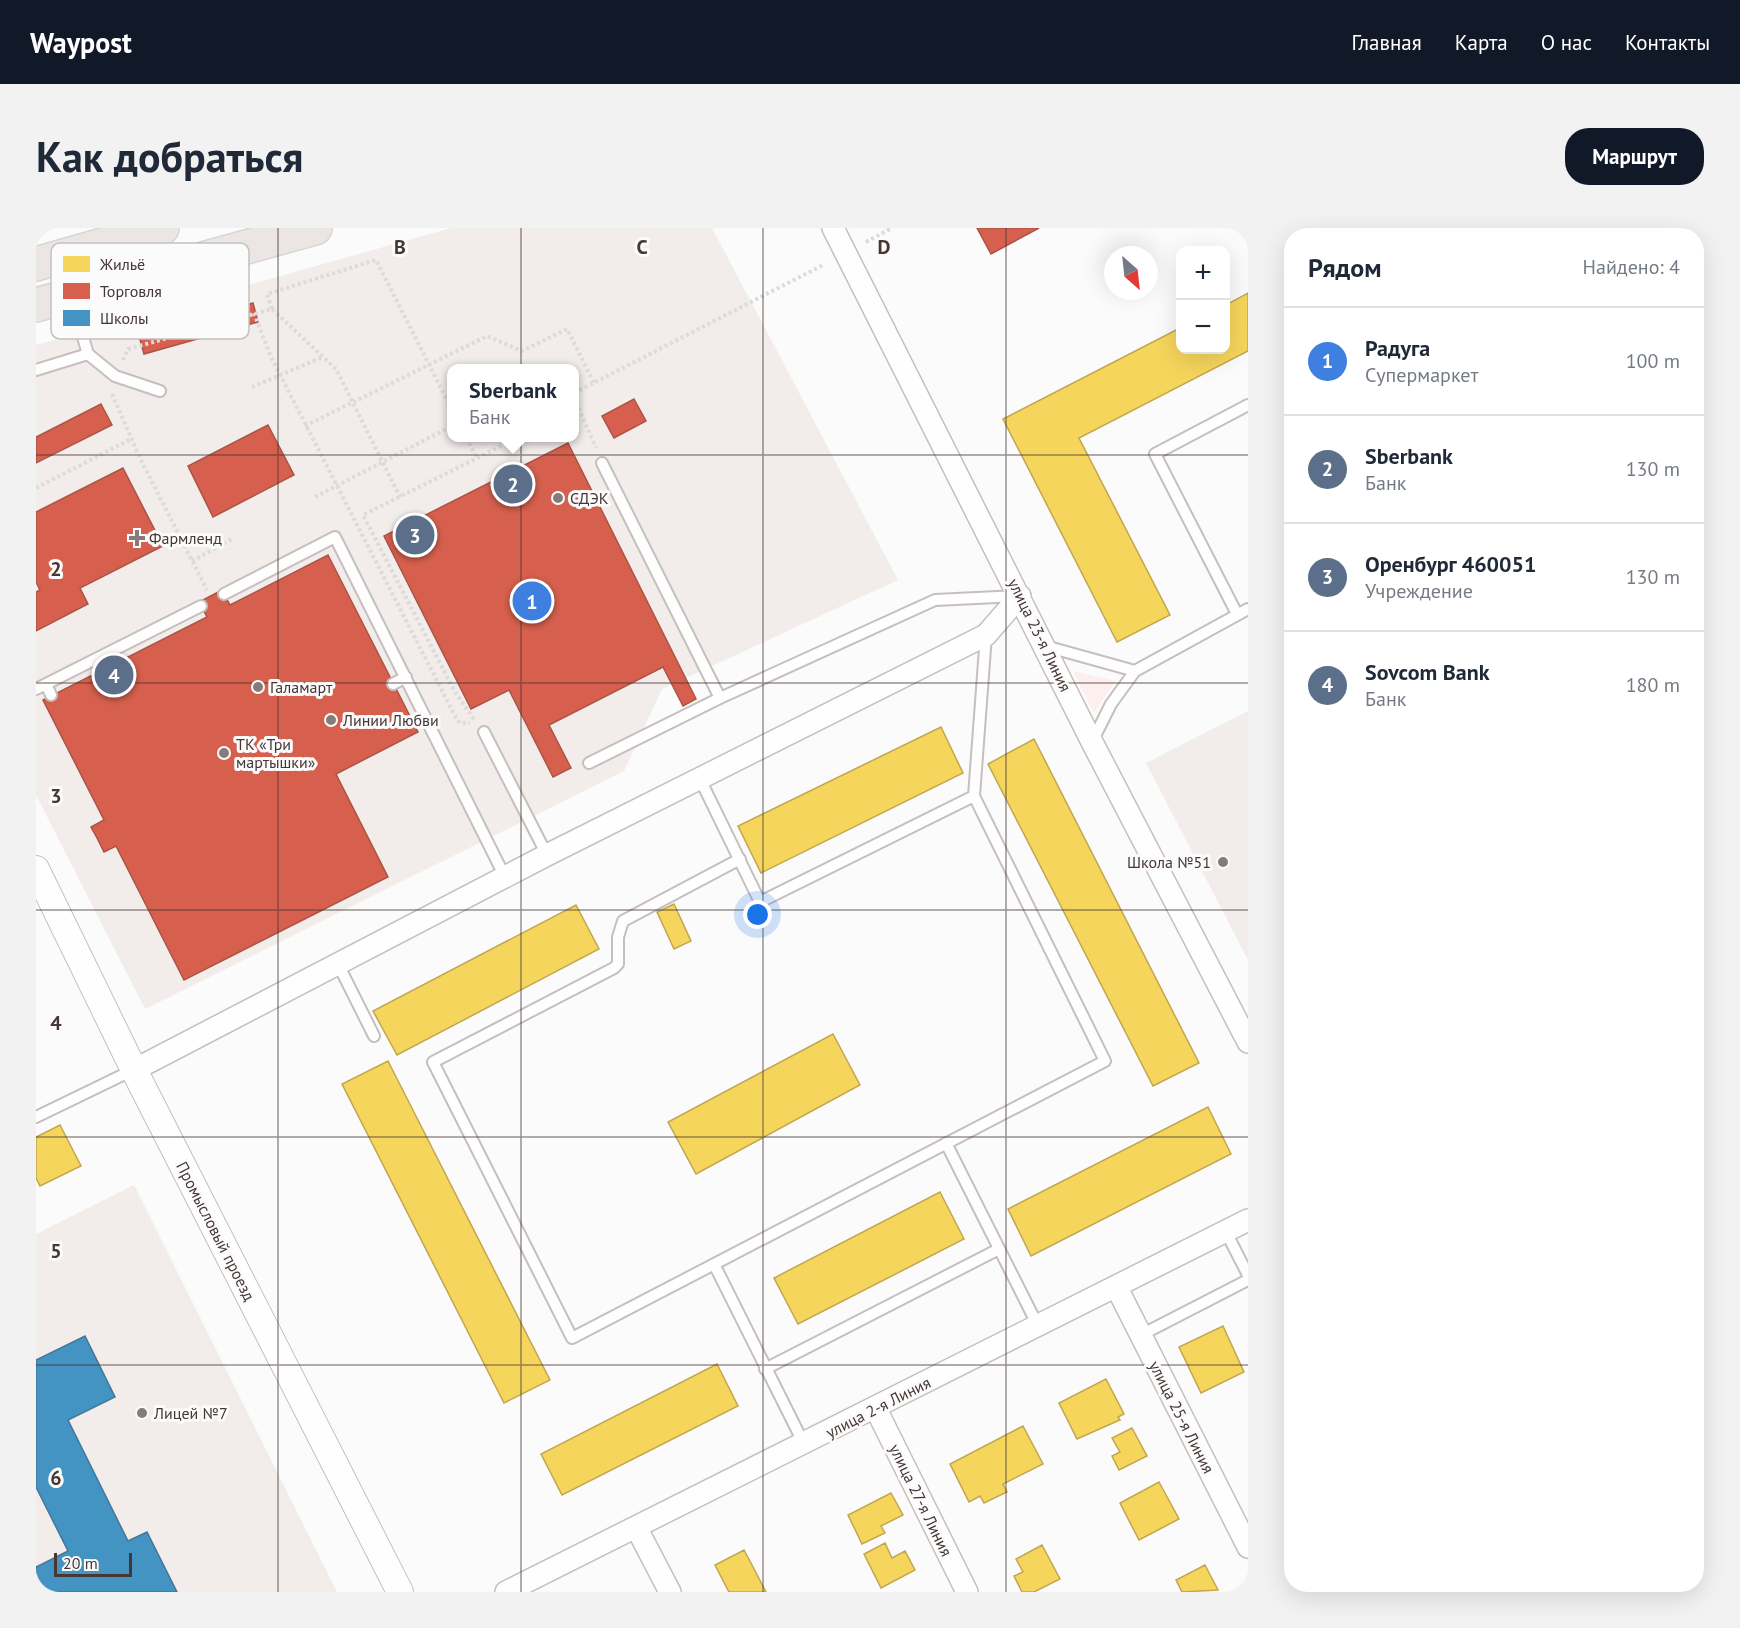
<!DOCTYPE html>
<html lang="ru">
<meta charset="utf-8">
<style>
:root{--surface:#fff;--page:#f2f2f3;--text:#1f2937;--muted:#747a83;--line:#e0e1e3;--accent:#111827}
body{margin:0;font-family:"PT Sans",sans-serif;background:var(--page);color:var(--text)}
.controls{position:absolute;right:18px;top:18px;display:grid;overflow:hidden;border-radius:12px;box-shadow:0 6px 24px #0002}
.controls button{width:54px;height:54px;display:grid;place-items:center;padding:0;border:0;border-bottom:2px solid var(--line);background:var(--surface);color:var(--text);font:30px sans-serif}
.compass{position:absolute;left:1068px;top:18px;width:54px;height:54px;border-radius:50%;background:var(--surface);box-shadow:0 6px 24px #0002;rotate:153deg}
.scale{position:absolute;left:18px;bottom:15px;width:78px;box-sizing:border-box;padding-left:6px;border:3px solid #463735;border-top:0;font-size:16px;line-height:21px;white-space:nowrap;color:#463735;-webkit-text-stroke:4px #fbfbfb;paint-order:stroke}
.you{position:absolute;left:722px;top:687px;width:21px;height:21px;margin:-15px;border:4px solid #fff;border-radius:50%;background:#1a73e8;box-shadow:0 0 0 9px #1a73e833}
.badge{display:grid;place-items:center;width:39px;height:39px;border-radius:50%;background:var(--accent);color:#fff;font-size:20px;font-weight:700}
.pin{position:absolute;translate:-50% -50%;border:3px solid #fff;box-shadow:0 2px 6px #0006}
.popup{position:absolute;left:411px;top:136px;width:132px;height:78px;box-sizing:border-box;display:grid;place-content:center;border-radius:12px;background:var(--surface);filter:drop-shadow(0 2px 4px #0005);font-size:20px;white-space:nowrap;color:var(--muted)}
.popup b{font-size:22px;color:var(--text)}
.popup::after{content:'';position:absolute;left:50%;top:100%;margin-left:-12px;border:12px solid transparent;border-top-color:var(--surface)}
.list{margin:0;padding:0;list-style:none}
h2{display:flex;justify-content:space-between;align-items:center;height:78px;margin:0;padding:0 24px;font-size:26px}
h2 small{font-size:20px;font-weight:400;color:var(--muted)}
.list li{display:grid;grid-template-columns:39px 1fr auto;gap:18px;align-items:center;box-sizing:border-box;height:108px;padding:0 24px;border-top:2px solid var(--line)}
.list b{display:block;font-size:22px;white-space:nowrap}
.list p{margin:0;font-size:20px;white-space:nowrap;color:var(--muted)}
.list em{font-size:20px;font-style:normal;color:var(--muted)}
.map{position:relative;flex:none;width:1212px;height:1364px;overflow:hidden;border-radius:24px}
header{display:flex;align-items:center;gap:36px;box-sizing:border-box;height:84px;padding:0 30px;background:var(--accent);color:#fff}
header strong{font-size:28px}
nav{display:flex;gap:33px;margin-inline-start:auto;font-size:21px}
.intro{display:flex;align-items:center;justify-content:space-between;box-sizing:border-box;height:144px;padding:0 36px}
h1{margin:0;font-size:42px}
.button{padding:15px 27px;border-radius:24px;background:var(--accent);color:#fff;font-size:21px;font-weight:700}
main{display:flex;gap:36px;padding:0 36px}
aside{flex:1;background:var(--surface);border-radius:24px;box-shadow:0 6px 24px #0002}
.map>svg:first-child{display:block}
.built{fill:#f2eceb;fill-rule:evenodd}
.green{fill:#fdefed}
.homes{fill:#f6d55c;stroke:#c1a650;stroke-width:1.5}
.shops{fill:#d6604d;stroke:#ab5446;stroke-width:1.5}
.schools{fill:#4393c3;stroke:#447798;stroke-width:1.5}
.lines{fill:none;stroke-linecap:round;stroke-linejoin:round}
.service-casing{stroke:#c6bfbe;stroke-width:14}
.minor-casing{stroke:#c6bfbe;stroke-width:24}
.tertiary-casing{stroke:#c6bfbe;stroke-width:28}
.primary-casing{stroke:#d8d5d5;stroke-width:36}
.path{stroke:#dcdbda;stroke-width:4;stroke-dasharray:3 3;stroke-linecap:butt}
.service{stroke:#fefefe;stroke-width:10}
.minor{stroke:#fefefe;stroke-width:21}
.tertiary{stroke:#fefefe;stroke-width:26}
.primary{stroke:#ebe5e4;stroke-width:33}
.grid{fill:none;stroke:#463735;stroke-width:1.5;stroke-opacity:0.55}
.poi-dot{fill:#857c7a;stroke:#fbfbfb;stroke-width:2}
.labels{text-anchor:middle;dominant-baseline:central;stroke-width:6;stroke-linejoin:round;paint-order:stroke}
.poi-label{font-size:16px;fill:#463735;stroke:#fbfbfb;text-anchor:start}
.street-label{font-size:16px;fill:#463735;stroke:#fbfbfb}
.key{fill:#fbfbfb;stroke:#c5c0c0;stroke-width:1.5}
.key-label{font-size:16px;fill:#463735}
.grid-label{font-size:20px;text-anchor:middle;font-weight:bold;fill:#463735;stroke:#fbfbfb;stroke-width:6;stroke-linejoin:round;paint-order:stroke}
</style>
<header>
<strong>Waypost</strong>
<nav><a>Главная</a><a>Карта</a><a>О нас</a><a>Контакты</a></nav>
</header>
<div class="intro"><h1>Как добраться</h1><a class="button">Маршрут</a></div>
<main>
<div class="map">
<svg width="1212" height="1364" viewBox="0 0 1212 1364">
<rect width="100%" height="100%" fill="#fbfbfb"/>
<path class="built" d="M415,0h261l186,352 -236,109 -38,82 -479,238 -109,-214v-450zM416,140h122v70h-122z
M1212,483v249l-102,-197z
M98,957l203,407h-301v-358z"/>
<path class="green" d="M1037,443l42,10 -21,32z"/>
<path class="homes" d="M1212,65v58l-169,87 91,177 -53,27 -114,-223 177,-91v22h46v-45z
M905,499l22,46 -202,100 -23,-47z
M998,511l165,324 -46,23 -165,-322z
M638,676l17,37 -17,8 -17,-37z
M540,677l23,44 -202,106 -24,-44z
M797,806l27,51 -164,89 -28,-52z
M352,833l162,319 -46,23 -162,-319z
M1172,879l23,47 -200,102 -23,-47z
M24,897l21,41 -41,20 -4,-8v-41z
M904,964l24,47 -166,85 -24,-46z
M1187,1098l21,46 -43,21 -22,-46z
M681,1136l21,42 -176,89 -21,-41z
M1070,1151l18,35 -6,3 2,3 -43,19 -18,-36z
M987,1198l20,38 -40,20 4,8 -23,11 -4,-7 -11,6 -19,-38z
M1096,1200l15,28 -28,14 -7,-14 8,-4 -8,-14z
M1123,1254l20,37 -40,21 -19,-37z
M855,1265l12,22 -22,11 4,7 -23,11 -14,-29z
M849,1315l7,15 13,-7 10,19 -34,18 -17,-34z
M1006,1317l18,34 -26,13h-12l-8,-16 9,-4 -7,-13z
M708,1322l8,15 14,27h-37l-14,-27z
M1169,1337l13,25 -36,2 -6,-12z"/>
<path class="shops" d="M941,0h62l-48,26z
M183,60l6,23 28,-8 5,19 -114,32 -5,-18 33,-9 -7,-24z
M598,171l12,22 -32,17 -12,-22z
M65,176l11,21 -76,38v-26z
M232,197l26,50 -81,42 -25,-51z
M532,215l128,256 -13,7 -20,-39 -114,58 22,43 -18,9 -44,-87 -38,19 -87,-173z
M87,240l40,78 -83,42 8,16 -52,27v-39l4,-2 -4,-8v-70z
M292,327l90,177 -82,42 52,103 -204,103 -68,-134 -12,6 -7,-14 -6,-11 13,-7 -61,-120 164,-83 -8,-15 23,-12 8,15z"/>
<path class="schools" d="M49,1108l30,61 -47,23 60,121 19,-9 30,60h-141v-25l32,-16 -32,-64v-127z"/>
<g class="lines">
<defs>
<path id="service" d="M36,72l16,54
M0,142l52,-16 27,22 45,15
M566,235l118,235
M188,366l111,-57 170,340
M1201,386l-82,-160 93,-49
M1009,418l90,25 113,-62
M10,456l5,11
M357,456l13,-7
M0,461l165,-83
M448,504l63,123
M1056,514l19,-38 24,-33
M553,535l131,-65 215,-98 85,-4
M664,551l60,123 214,-106 12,-161
M704,631l-117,62 -5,16v27l-4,4 -181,94 139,276 533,-277 -131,-265
M302,736l36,72
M0,889l97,-47
M910,915l92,183
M1190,1004l22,43
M678,1036l90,180
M1105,1107l107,-55
M729,1141l234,-120"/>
<path id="minor" d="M797,0l259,514 156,300
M98,842l413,-215 439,-220 34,-39
M1080,1058l132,261
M840,1181l91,183
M600,1299l34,65
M470,1364l742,-372"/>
<path id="tertiary" d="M0,641l98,201 266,522"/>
<path id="primary" d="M0,36l126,-36
M0,77l279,-77"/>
</defs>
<use href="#service" class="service-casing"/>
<use href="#minor" class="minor-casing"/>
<use href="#tertiary" class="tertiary-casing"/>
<use href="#primary" class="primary-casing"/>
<path class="path" d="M830,14l26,-14
M236,81l-5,-15 109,-34 76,150
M218,85l17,44 185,361 4,5h10
M87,132l5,-11 144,-40 64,60 64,128
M216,159l71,-30
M538,165l251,-129
M76,166l28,64 67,132
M538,169l22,51
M269,198l182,-90 35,15 45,-22 27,54
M430,210l11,20
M0,260l95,-49
M279,269l137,-71
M156,333l40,-22
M438,491l-19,-27 -92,-177 154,-77"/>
<use href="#service" class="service"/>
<use href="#minor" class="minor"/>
<use href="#tertiary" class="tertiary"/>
<use href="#primary" class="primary"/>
</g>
<path class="grid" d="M242,0v1364M485,0v1364M727,0v1364M970,0v1364M0,227h1212M0,455h1212M0,682h1212M0,909h1212M0,1137h1212"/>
<g class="poi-dot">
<circle cx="522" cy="270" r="6"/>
<path d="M98 301h6v6h6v6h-6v6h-6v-6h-6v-6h6z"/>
<circle cx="222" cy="459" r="6"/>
<circle cx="295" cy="492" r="6"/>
<circle cx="188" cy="525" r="6"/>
<circle cx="1187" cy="634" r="6"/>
<circle cx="106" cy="1185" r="6"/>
</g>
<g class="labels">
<g class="poi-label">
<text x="534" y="270">СДЭК</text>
<text x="113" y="310">Фармленд</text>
<text x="234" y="459">Галамарт</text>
<text x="307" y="492">Линии Любви</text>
<text x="200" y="516">ТК «Три<tspan x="200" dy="18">мартышки»</tspan></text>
<text x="1175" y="634" text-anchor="end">Школа №51</text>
<text x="118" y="1185">Лицей №7</text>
</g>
<g class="street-label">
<text transform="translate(1004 407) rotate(64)">улица 23-я Линия</text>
<text transform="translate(180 1003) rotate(63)">Промысловый проезд</text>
<text transform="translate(842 1179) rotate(-27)">улица 2-я Линия</text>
<text transform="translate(1146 1189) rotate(63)">улица 25-я Линия</text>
<text transform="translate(885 1272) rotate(64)">улица 27-я Линия</text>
</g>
</g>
<rect x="15" y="15" width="198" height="96" rx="9" class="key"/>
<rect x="27" y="28" width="27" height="16" fill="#f6d55c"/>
<rect x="27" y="55" width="27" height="16" fill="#d6604d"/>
<rect x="27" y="82" width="27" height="16" fill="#4393c3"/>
<g class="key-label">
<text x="64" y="42">Жильё</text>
<text x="64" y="69">Торговля</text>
<text x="64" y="96">Школы</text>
</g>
<g class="grid-label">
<text x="364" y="26">B</text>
<text x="606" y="26">C</text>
<text x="848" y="26">D</text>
<text x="20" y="348">2</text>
<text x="20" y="575">3</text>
<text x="20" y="802">4</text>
<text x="20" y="1030">5</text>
<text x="20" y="1257">6</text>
</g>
</svg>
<div class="controls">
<button>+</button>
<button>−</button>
</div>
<svg class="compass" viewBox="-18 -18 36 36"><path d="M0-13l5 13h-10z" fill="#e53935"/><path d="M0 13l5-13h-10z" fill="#747a83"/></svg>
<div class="scale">20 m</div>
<div class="you"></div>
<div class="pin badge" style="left:496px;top:373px;background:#3f7fe0">1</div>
<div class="pin badge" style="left:477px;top:256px;background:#5c6f8a">2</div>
<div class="popup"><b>Sberbank</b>Банк</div>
<div class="pin badge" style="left:379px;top:307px;background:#5c6f8a">3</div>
<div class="pin badge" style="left:78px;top:447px;background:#5c6f8a">4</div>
</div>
<aside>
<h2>Рядом<small>Найдено: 4</small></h2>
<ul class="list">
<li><span class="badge" style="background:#3f7fe0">1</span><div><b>Радуга</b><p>Супермаркет</p></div><em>100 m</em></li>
<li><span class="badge" style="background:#5c6f8a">2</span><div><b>Sberbank</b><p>Банк</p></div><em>130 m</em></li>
<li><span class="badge" style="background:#5c6f8a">3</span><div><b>Оренбург 460051</b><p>Учреждение</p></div><em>130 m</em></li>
<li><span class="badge" style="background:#5c6f8a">4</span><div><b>Sovcom Bank</b><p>Банк</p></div><em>180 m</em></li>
</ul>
</aside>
</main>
